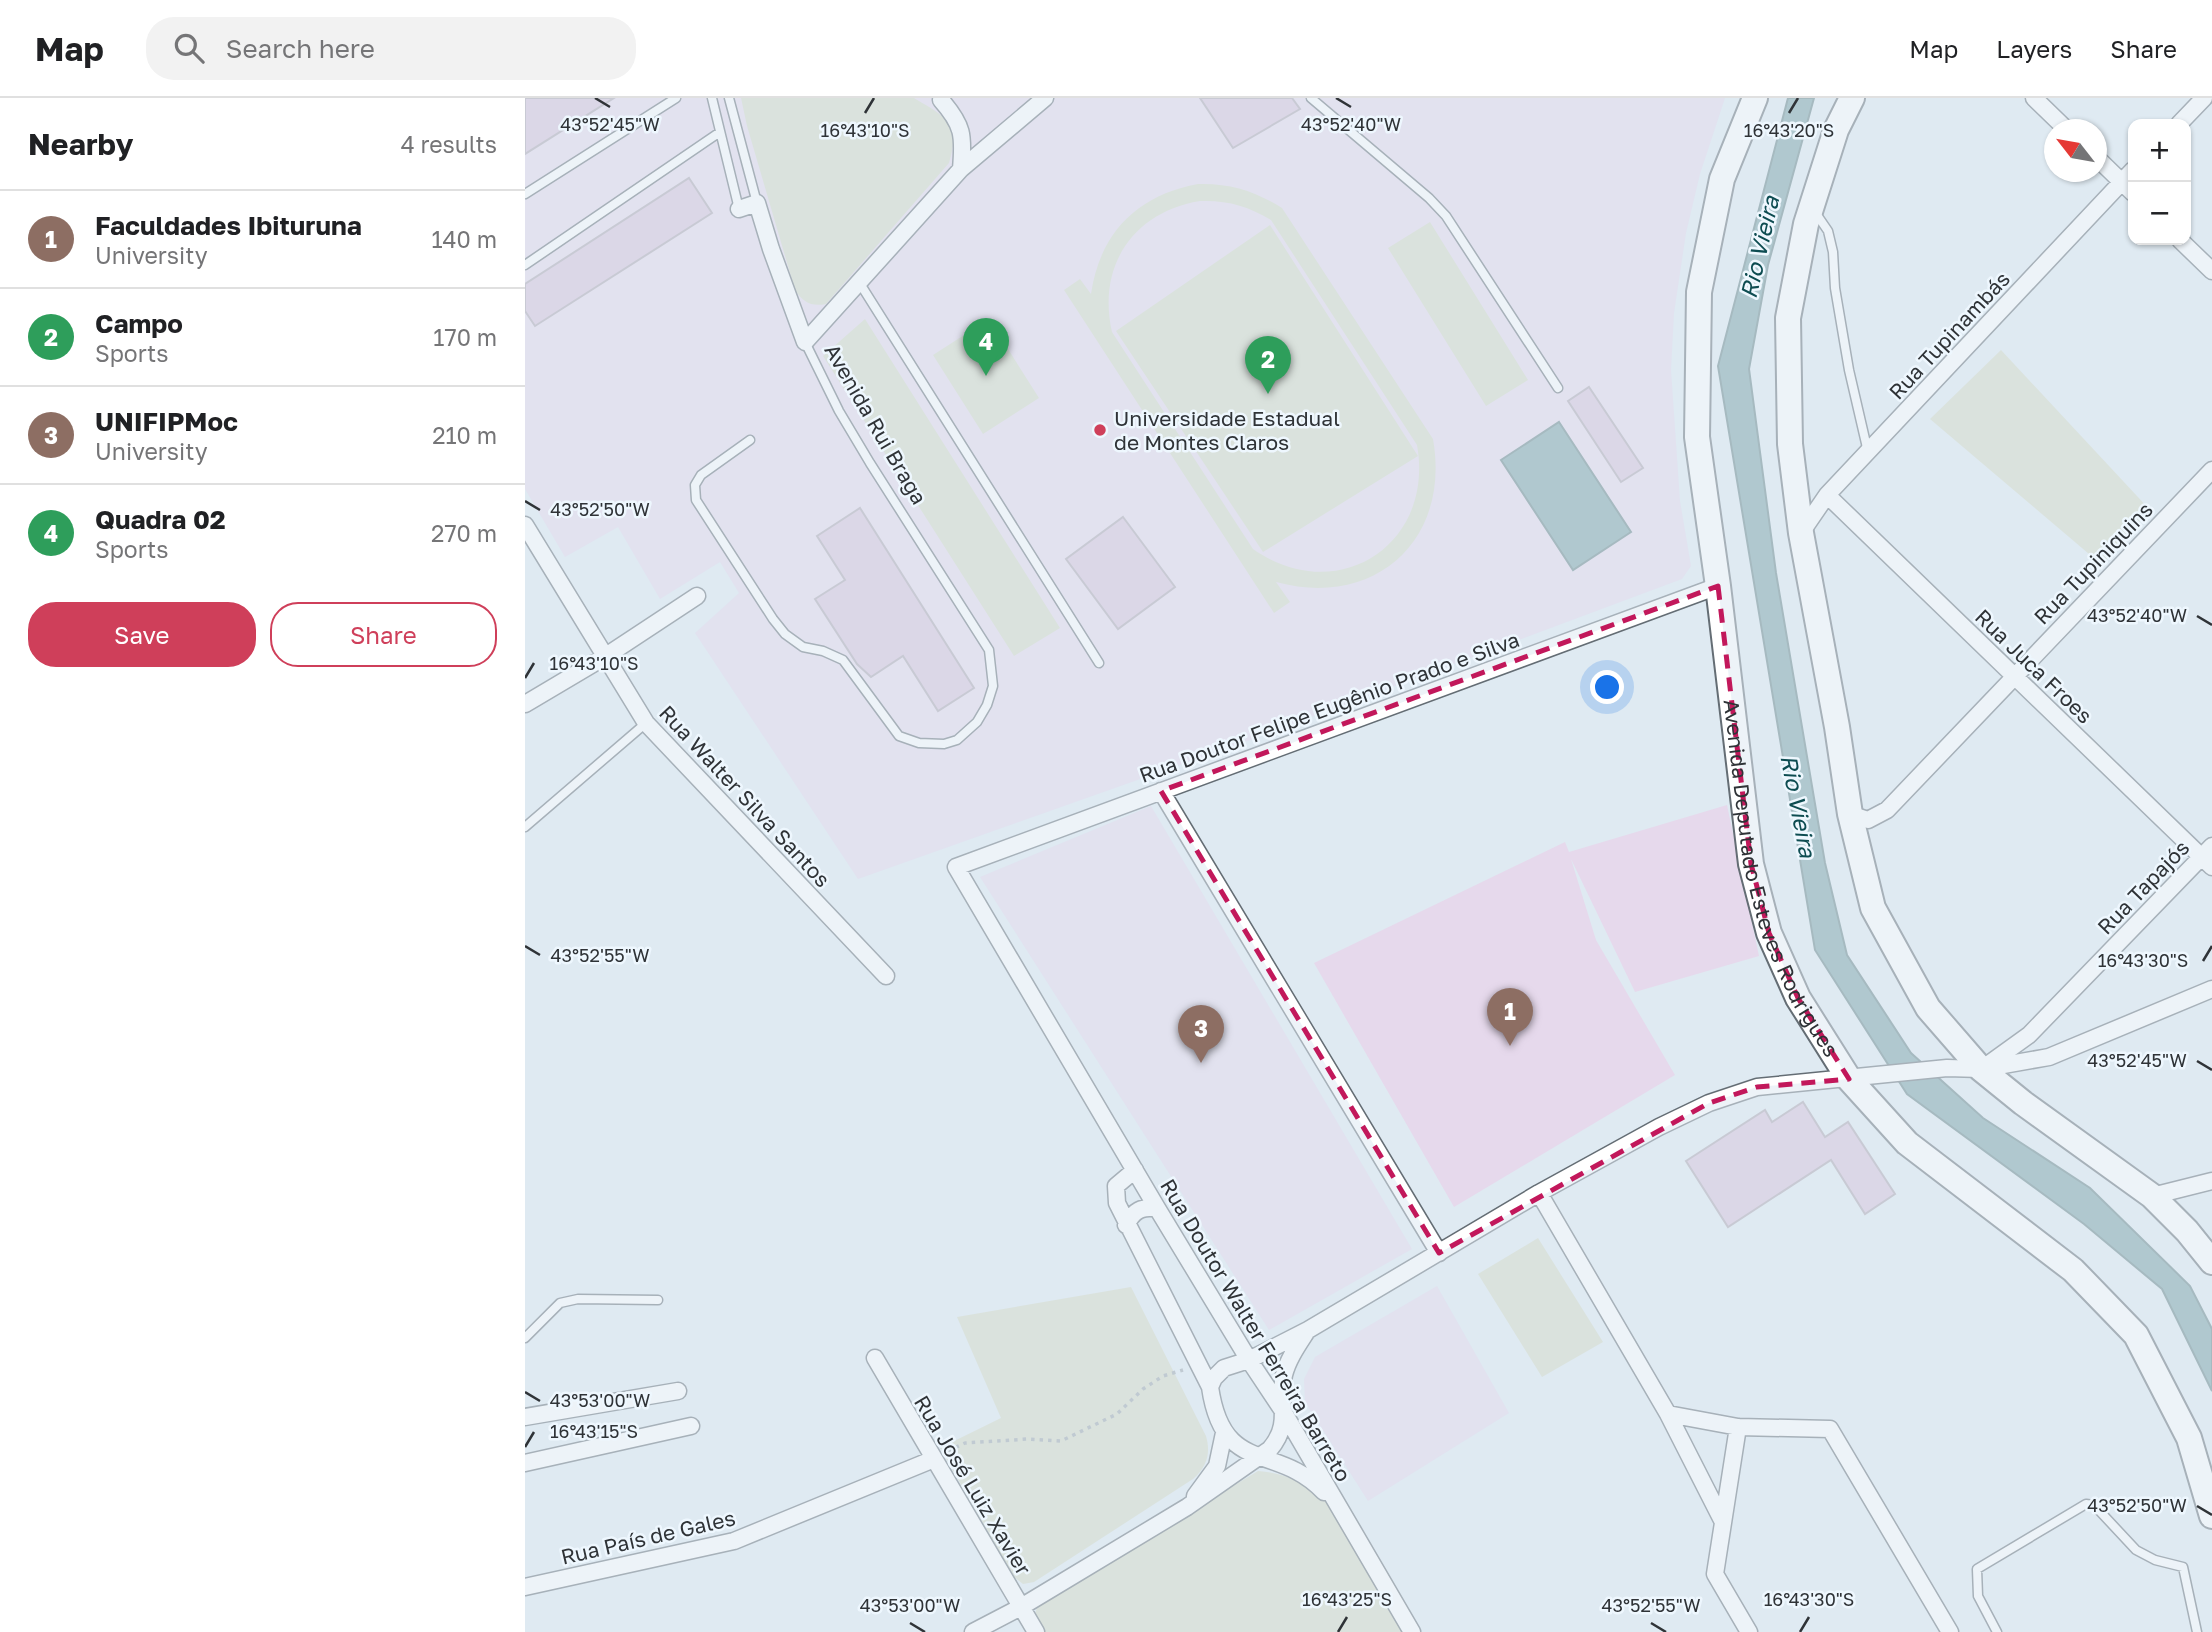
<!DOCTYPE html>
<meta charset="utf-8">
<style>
:root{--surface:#fff;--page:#f2f2f2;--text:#202124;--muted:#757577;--line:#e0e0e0;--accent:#cf3f5a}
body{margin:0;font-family:"Golos Text",sans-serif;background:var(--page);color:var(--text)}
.controls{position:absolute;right:21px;top:21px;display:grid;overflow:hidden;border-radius:14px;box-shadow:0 2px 5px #0004}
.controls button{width:63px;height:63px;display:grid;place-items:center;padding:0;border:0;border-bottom:2px solid var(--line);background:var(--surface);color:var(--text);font:35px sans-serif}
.compass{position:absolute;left:1519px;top:21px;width:63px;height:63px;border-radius:50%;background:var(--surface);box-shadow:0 2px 5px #0004;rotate:301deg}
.you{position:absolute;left:1083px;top:590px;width:24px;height:24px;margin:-18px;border:5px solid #fff;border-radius:50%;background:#1a73e8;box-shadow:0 0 0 10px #1a73e833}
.badge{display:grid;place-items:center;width:46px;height:46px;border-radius:50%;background:var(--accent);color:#fff;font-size:23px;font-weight:700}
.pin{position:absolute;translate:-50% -58px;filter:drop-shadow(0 2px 4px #0008)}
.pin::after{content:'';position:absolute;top:37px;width:24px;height:21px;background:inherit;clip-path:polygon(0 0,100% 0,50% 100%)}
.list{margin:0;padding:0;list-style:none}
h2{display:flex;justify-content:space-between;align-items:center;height:91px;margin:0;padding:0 28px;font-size:30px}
h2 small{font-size:23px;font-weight:400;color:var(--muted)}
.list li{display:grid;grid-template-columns:46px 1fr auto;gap:21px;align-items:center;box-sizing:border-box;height:98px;padding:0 28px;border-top:2px solid var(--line)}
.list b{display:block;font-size:26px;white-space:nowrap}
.list p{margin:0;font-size:23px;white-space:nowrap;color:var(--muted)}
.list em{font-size:23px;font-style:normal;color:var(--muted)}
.actions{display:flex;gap:14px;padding:21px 28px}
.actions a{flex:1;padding:16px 0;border:2px solid var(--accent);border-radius:28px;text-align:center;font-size:24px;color:var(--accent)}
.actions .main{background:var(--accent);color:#fff}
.icon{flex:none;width:38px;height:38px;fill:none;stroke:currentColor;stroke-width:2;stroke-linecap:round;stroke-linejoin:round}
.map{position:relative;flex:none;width:1687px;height:1534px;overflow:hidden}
header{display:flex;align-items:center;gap:42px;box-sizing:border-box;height:98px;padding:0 35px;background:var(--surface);border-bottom:2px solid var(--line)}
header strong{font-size:33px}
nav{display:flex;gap:38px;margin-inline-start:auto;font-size:24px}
.search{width:490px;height:63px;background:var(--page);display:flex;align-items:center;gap:18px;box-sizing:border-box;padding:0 24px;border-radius:28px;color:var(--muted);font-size:26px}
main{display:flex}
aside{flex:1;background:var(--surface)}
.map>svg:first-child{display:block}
.education{fill:#e6d9ec}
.green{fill:#d6dac3;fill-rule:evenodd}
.water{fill:#78a1a5;stroke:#628084;stroke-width:2}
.building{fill:#d7c0da;stroke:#aea5af;stroke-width:2}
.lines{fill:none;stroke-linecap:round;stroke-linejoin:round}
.service-casing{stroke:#646d74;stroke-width:11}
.minor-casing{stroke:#646d74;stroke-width:19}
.primary-casing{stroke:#646d74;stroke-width:28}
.path{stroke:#9ca5ab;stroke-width:3.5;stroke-dasharray:3.5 5;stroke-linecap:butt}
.service{stroke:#fff;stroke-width:8}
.minor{stroke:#fff;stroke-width:16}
.primary{stroke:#fff;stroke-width:24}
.marked{fill:none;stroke:#c2185b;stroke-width:5;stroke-dasharray:14 9;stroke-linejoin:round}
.ticks{fill:none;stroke:#2f3337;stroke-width:2.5}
.poi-dot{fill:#cf3f5a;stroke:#eef7fe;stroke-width:2.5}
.labels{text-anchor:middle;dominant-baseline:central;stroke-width:5;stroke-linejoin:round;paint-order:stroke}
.street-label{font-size:21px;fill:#2f3337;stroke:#eef7fe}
.poi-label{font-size:21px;fill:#2f3337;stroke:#eef7fe;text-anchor:start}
.water-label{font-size:23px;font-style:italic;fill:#0d4c51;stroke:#eef7fe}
.ticks-label{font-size:18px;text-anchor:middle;fill:#2f3337;stroke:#eef7fe;stroke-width:5;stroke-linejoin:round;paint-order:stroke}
</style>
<header>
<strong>Map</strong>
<div class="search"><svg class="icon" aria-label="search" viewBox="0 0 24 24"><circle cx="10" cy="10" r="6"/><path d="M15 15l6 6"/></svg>Search here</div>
<nav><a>Map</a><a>Layers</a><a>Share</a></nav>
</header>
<main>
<aside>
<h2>Nearby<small>4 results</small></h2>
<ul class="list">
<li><span class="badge" style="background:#8d6e63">1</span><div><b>Faculdades Ibituruna</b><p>University</p></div><em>140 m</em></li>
<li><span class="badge" style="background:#2e9e5b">2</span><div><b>Campo</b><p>Sports</p></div><em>170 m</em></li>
<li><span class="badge" style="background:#8d6e63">3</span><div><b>UNIFIPMoc</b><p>University</p></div><em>210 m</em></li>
<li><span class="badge" style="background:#2e9e5b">4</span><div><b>Quadra 02</b><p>Sports</p></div><em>270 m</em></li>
</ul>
<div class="actions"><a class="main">Save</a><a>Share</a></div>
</aside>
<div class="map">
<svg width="1687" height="1534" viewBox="0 0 1687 1534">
<rect width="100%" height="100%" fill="#dfeaf2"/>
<path class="education" d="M0,0h1200l-25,76 -14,59 -12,80 -3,57 9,131 11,65 -9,13 -440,164 -384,136 -163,-246 44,-40 -19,-31 -60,37 -42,-72 -53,30 -40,-68z
M1202,707l32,151 -124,36 -64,-133 25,81 79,135 -221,132 -140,-244 251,-121 4,10z
M626,708l261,443 -143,81 -289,-453z
M912,1188l72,127 -141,88 -63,-99 -1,-23 11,-22z"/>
<path class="green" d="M216,0h173c32,19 47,25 35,65l-123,141c-15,3 -23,-2 -31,-14l-48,-164z
M673,86c32,-1 57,7 84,24l151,231c18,101 -58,170 -157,143l14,20 -16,11 -210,-323 16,-11 11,15c9,-62 47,-99 107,-110zM675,103c27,-1 48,5 71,19l146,225c18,100 -80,163 -164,104l-141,-217c-15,-66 21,-120 88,-131z
M905,124l98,158 -42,26 -98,-158z
M745,127l148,231 -155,96 -147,-221z
M340,221l195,309 -46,28 -191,-300z
M464,221l50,79 -56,36 -50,-79z
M1476,252l149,160 -48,55 -172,-146z
M1013,1140l65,104 -61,35 -64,-103z
M606,1189l75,149c5,17 1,31 -13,43l-159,103 -11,2 -9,-7 -74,-129 61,-30 -44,-101z
M733,1373c28,2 50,12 70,32l77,129h-360l-10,-18 3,-10z"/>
<path class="water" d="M1263,0h26l-46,167 -19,104 27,204 49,290 22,92 64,98 72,65 107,70 100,98 22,43v62l-50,-102 -78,-65 -177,-130 -92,-144 -97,-584z
M1034,324l72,110 -58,38 -72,-110z"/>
<path class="building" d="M0,0h89l-89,56z
M675,0h92l8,11 -67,39z
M164,80l23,35 -177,113 -10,-15v-27z
M1064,289l54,81 -22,14 -53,-81z
M335,410l114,180 -36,23 -35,-55 -32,21 -14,-13 -42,-65 30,-19 -28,-44z
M598,419l52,70 -57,42 -52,-70z
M1278,1004l22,35 23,-15 47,72 -30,20 -34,-54 -103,67 -42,-66 79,-51 7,12z"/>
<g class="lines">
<defs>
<path id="service" d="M187,0l27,111
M204,0l28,105
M786,0l118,100 17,18 112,172
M0,96l151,-96
M1290,114l13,19 5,21 2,36 14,82 19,82
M0,167l195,-133
M334,184l240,381
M225,342l-49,35 -6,10 1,15 77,119 12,15 18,13 20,4 20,9 56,76 20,7 25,1 13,-4 20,-18 10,-17 6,-19 -4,-36 -119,-187 -31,-52 -34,-69
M0,729l121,-104
M0,1240l35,-35 18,-4 80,1
M1472,1534l-19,-36 -1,-27 109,-65 8,1 42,45 19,10 28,7 14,65"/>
<path id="minor" d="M1509,0l33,32
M416,2c22,25 23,35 20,69
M1654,26l25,-26
M1572,60l36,35
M214,111l18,-6 14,46 34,93 156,-173 84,-71
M1655,142l32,31
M1302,397l385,372
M0,427l121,198 240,253
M1276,435l26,-38 306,-325
M0,606l81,-48 91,-60
M636,693l278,462
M1325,716l18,6 19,-10 325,-340
M1461,968l43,-31 183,-189
M610,1072l-19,16 1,17 93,184c13,90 67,55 114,105
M1014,1095l129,221 55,108
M1627,1098l60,-15
M601,1127c8,-15 15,-18 31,-17
M350,1260l161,274
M685,1289l4,-9 10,-10 25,-8 59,-30 231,-137 120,-66 50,-24 48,-16 190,-19 34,1 68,-12 163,-68
M1143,1316l70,13 92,2 120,203
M0,1319l153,-26
M1213,1329l-23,147 34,58
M0,1365l166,-37
M670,1398l22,-30 7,-33
M0,1489l209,-46 200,-82
M448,1534l48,-25 166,-100 83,-58c22,-26 8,-45 14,-74 4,-16 14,-30 23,-44
M887,1534l-129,-221 -34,-51 -92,-152 -201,-341 762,-281"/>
<g id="primary">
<path id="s1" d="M1230,0l-33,81 -23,113 -2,145 21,149 33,278 18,69 29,65 51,81 58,64 166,127 63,65 53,103 23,78"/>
<path d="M1327,0l-16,32 -30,94 -18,94 2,126 11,89 36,194 13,87 23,94 55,100 53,61 42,34 129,93 35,35 25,31"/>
</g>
</defs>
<use href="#service" class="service-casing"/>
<use href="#minor" class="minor-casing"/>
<use href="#primary" class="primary-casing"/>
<path class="path" d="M423,1353l17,-8 63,-4 33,2 56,-27 26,-25 20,-13 20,-6"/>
<use href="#service" class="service"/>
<use href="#minor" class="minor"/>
<use href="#primary" class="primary"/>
</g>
<path d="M0 0H1687V1534H0ZM1193,488l33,278 18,69 29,65 51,81 -92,8 -48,16 -270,150 -278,-462z" fill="#dfeaf2" fill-opacity=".55" fill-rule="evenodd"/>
<path class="marked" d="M1193,488l33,278 18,69 29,65 51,81 -92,8 -48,16 -270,150 -278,-462z"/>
<path class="ticks" d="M70,0l15,9M811,0l15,9M340,15l9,-15M1264,15l9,-15M0,403l15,9M1672,518l15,9M0,580l9,-15M0,848l15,9M1678,863l9,-15M1672,963l15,9M0,1294l15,9M0,1349l9,-15M1672,1408l15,9M385,1525l15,9M1126,1525l15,9M813,1534l9,-15M1275,1534l9,-15"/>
<circle class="poi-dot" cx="575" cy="332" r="7"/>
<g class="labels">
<g class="street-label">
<text transform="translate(1424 237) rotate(-47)">Rua Tupinambás</text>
<text transform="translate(351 326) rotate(60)">Avenida Rui Braga</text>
<text transform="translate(1568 465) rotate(-46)">Rua Tupiniquins</text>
<text transform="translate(1509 568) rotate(44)">Rua Juca Froes</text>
<text transform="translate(804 609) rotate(-20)">Rua Doutor Felipe Eugênio Prado e Silva</text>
<text transform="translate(220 698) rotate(47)">Rua Walter Silva Santos</text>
<text stroke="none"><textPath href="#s1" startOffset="800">Avenida Deputado Esteves Rodrigues</textPath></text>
<text transform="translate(1618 789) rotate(-46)">Rua Tapajós</text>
<text transform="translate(731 1232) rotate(59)">Rua Doutor Walter Ferreira Barreto</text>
<text transform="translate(448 1387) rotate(59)">Rua José Luiz Xavier</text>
<text transform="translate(123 1439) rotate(-13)">Rua País de Gales</text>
</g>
<g class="poi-label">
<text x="589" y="320">Universidade Estadual<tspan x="589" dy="24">de Montes Claros</tspan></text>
</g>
<g class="water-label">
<text transform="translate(1234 149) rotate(-77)">Rio Vieira</text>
<text transform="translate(1274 708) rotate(79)">Rio Vieira</text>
</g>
</g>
<g class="ticks-label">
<text x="85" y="33">43°52'45"W</text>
<text x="826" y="33">43°52'40"W</text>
<text x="340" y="39">16°43'10"S</text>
<text x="1264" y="39">16°43'20"S</text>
<text x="75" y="418">43°52'50"W</text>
<text x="1612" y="524">43°52'40"W</text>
<text x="69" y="572">16°43'10"S</text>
<text x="75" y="864">43°52'55"W</text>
<text x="1618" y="869">16°43'30"S</text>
<text x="1612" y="969">43°52'45"W</text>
<text x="75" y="1309">43°53'00"W</text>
<text x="69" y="1340">16°43'15"S</text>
<text x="1612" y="1414">43°52'50"W</text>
<text x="822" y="1508">16°43'25"S</text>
<text x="1284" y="1508">16°43'30"S</text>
<text x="385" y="1514">43°53'00"W</text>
<text x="1126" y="1514">43°52'55"W</text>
</g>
</svg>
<div class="controls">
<button>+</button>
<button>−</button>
</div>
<svg class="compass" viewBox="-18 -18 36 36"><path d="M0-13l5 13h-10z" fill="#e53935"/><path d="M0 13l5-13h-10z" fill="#757577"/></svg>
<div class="you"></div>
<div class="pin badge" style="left:985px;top:948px;background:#8d6e63">1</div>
<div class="pin badge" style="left:743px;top:296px;background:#2e9e5b">2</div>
<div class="pin badge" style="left:676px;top:965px;background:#8d6e63">3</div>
<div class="pin badge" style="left:461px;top:278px;background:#2e9e5b">4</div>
</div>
</main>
